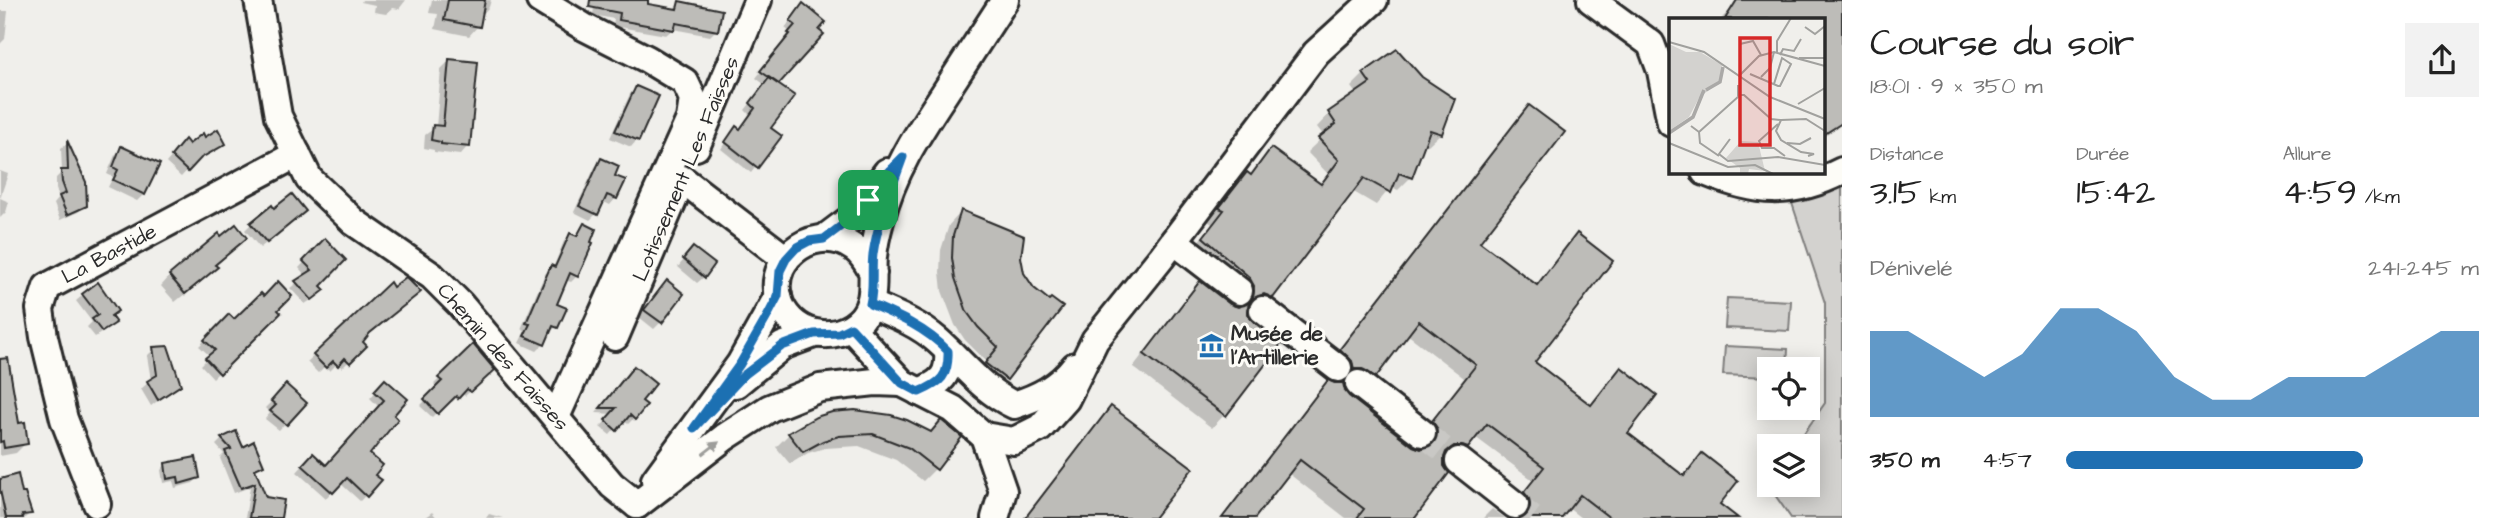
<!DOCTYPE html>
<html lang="fr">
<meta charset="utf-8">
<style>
:root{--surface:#fff;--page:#f2f2f2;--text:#222;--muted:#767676;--accent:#1f6fb2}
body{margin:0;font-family:"Architects Daughter",sans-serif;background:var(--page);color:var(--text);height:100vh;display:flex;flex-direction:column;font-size:26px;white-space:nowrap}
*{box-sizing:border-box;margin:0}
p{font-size:23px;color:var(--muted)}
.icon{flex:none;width:38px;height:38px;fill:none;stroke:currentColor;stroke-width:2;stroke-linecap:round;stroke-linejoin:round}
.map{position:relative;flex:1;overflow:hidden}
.side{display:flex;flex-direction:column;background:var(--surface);width:665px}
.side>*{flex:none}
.controls{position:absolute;left:1757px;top:357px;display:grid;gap:14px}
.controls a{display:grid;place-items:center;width:63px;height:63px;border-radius:0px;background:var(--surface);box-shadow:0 4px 18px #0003;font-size:35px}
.pin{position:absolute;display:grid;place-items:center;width:60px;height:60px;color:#fff;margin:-30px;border-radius:14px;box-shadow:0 4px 10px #0006}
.round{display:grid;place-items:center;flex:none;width:74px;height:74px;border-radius:0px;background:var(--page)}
.head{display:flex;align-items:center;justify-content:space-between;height:119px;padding:0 28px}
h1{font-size:38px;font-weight:600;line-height:52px}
.metrics{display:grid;grid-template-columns:repeat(3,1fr);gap:10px;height:119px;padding:7px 28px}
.metrics div{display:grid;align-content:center}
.metrics b{font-size:35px;font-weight:600}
.metrics small{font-size:19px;font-weight:400}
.metrics p{font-size:19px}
.chart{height:196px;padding:14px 28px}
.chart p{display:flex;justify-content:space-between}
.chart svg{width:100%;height:126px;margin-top:7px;fill:var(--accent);opacity:.7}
ul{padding:0 28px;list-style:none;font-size:23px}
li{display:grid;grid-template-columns:112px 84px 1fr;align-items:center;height:52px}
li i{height:18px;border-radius:9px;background:var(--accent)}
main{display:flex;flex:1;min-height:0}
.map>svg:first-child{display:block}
</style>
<main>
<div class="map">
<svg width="1842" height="518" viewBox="0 0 1842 518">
<rect width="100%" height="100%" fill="#f0efeb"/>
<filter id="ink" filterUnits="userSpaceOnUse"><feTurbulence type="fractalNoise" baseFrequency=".0143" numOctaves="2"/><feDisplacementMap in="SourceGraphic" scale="14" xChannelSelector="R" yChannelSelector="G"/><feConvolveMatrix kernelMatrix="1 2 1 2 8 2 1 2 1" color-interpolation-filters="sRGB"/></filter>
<g filter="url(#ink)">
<g fill="#d3d2cf" stroke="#7f7e7d" stroke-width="2">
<path d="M 1842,185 L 1842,518 L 1791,518 L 1768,485 L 1769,483 L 1808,485 L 1808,446 L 1795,446 L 1825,403 L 1825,303 L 1790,197 Z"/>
<path d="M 1727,298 L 1791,301 L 1789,331 L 1725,328 Z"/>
<path d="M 1725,346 L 1788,349 L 1787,369 L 1769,369 L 1769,377 L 1723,375 Z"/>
</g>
<g fill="#0003" fill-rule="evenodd">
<path d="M 362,0 L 406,0 L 399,9 L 393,8 L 386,14 L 374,12 L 375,5 L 361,2 Z"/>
<path d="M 432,0 L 491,0 L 489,7 L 480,17 L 478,26 L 469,36 L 435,29 L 438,14 L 429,13 Z"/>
<path d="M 595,0 L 647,0 L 646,5 L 673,10 L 679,3 L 716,30 L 710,36 L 673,29 L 666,35 L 613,26 L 614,19 L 593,15 Z"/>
<path d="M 1740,0 L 1842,0 L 1842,123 L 1823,138 L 1823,19 L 1721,19 Z"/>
<path d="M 0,11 L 8,11 L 5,39 L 0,44 Z"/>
<path d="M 797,12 L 821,35 L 776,85 L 769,128 L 779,136 L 751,173 L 721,149 L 730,135 L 739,131 L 750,115 L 745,110 L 765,85 L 756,78 L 785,41 L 783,40 L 790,32 L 785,28 Z"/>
<path d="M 450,60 L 468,146 L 460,155 L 434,152 L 434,150 L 424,148 L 425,135 L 436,127 L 441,69 Z"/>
<path d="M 1364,74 L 1441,133 L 1428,145 L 1423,144 L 1411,177 L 1398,190 L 1391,187 L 1376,205 L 1352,191 L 1271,296 L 1258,309 L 1251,306 L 1246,308 L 1247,318 L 1279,344 L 1224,415 L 1212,428 L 1133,367 L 1188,296 L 1201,284 L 1229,305 L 1241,307 L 1242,299 L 1191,251 L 1212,224 L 1208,221 L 1234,187 L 1247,174 L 1249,176 L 1271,151 L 1319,185 L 1328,174 L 1307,152 L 1324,136 L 1317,127 L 1329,114 L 1357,95 L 1351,87 Z"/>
<path d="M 636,88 L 657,97 L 637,140 L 631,147 L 610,138 L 630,94 Z"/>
<path d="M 1529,107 L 1478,242 L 1535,286 L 1577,236 L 1533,362 L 1590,406 L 1621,369 L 1625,433 L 1682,477 L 1702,455 L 1718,504 L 1735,518 L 1581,518 L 1568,508 L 1560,518 L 1518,518 L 1513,506 L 1533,480 L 1475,437 L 1454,460 L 1442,458 L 1413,518 L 1346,518 L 1288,473 L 1253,518 L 1221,518 L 1316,395 L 1329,382 L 1342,385 L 1340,374 L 1328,363 L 1516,120 ZM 1407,334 L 1464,378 L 1420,435 L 1425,441 L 1426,450 L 1412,447 L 1343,391 L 1341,381 L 1348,381 L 1362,389 Z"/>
<path d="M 204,140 L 224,144 L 218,150 L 194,163 L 181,177 L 166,163 L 179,148 Z"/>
<path d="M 67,143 L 85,182 L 85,205 L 78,212 L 60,220 L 54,204 L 59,198 L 56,189 L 56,178 L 62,172 L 61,148 Z"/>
<path d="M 122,148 L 144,194 L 137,201 L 108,187 L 113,177 L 107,174 L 115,155 Z"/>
<path d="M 601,160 L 612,177 L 616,198 L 610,205 L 602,201 L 596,214 L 590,220 L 574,212 L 595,167 Z"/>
<path d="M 0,171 L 8,174 L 0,198 L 9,202 L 6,212 L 0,218 Z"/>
<path d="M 961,212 L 1019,257 L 1022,274 L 1032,289 L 1049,302 L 1060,307 L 1005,379 L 993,392 L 973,377 L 986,361 L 965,340 L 955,325 L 942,291 L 940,272 L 941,250 L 949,225 Z"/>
<path d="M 297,218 L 260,248 L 245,230 L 251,224 Z"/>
<path d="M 584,225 L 577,276 L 571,282 L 565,280 L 554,305 L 556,327 L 549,333 L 544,344 L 537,351 L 519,343 L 525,331 L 521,329 L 545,274 L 553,268 L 564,241 L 571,235 L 575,237 Z"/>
<path d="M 325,240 L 317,296 L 305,304 L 290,288 L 306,276 L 299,268 Z"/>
<path d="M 687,256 L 704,277 L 697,283 L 678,267 Z"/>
<path d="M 214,265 L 206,277 L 175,302 L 161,286 L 170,276 Z"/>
<path d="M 389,285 L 392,289 L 412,298 L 361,342 L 365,346 L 342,368 L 338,363 L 330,371 L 325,366 L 318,373 L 307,362 Z"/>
<path d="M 661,289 L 661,322 L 654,329 L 639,317 Z"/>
<path d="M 83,295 L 109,317 L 107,329 L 95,337 L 87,327 L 92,322 L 76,301 Z"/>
<path d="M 276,310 L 279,313 L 213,378 L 201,365 L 210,356 L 199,346 L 229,316 L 234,321 Z"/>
<path d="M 473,347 L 493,370 L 465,396 L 461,393 L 452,402 L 449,400 L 432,417 L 420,406 L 438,388 L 434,384 Z"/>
<path d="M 154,349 L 179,384 L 151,406 L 141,389 L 151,380 L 147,356 ZM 152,352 L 156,352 L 160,383 L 157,384 Z"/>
<path d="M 628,374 L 639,401 L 634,418 L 628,424 L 623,420 L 610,435 L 600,427 L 613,414 L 596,413 Z"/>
<path d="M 385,382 L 392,415 L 367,454 L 372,475 L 379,481 L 360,501 L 340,483 L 326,498 L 297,472 L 307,461 L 326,467 L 379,407 L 370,398 Z"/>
<path d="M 0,387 L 26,443 L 16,453 L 0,456 Z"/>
<path d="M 286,387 L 304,403 L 279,430 L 265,419 L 270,413 L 265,408 Z"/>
<path d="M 1112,408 L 1152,518 L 1024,518 L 1099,421 Z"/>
<path d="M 874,413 L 936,468 L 923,481 L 896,460 L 859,446 L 825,448 L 808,453 L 790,464 L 776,447 L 789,434 Z"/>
<path d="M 235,433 L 242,450 L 262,464 L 254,471 L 265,499 L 280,518 L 245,518 L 250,487 L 234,493 L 220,458 L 224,454 L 216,445 L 222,439 Z"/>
<path d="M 166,464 L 198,478 L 193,483 L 175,488 L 173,481 L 163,483 L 161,470 Z"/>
<path d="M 0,480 L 21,496 L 30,513 L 25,518 L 0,518 Z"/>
<path d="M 1492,509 L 1505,518 L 1483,518 Z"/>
<path d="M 432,512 L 437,518 L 424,518 Z"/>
<path d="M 489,514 L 503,518 L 486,518 Z"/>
</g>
<g fill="#bdbcb8" stroke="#2b2b2b" stroke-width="2">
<path d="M 448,0 L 485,0 L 480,27 L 444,20 Z"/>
<path d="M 590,0 L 648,0 L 648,4 L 677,9 L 679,1 L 722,10 L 718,31 L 676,23 L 674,30 L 619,20 L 620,13 L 589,7 Z"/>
<path d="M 1737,0 L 1842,0 L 1842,123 L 1823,135 L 1823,19 L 1725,19 Z"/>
<path d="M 803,3 L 826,22 L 819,30 L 824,34 L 779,84 L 760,71 L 790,34 L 788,33 L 795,25 L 790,21 Z"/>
<path d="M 1397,49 L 1422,77 L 1455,99 L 1442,134 L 1430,130 L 1412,178 L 1399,173 L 1391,193 L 1364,178 L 1273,298 L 1264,294 L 1252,299 L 1254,286 L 1249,277 L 1203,237 L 1224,210 L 1219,208 L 1247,172 L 1251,175 L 1271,148 L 1321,184 L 1339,160 L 1318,138 L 1336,124 L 1328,112 L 1370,83 L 1363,73 Z"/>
<path d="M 449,59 L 478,62 L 470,147 L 441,144 L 441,142 L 431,140 L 433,125 L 443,126 Z"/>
<path d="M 769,78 L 795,96 L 771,128 L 782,136 L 758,168 L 725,142 L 736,126 L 740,129 L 755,108 L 750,103 Z"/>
<path d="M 636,86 L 659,96 L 639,141 L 615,131 Z"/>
<path d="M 1529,105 L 1565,132 L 1480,242 L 1537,285 L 1577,233 L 1613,261 L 1535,362 L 1591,405 L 1621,367 L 1657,395 L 1628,433 L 1684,476 L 1702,453 L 1738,481 L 1720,504 L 1738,518 L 1610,518 L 1580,495 L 1562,518 L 1523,518 L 1531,507 L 1529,499 L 1524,492 L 1544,467 L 1487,424 L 1468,448 L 1462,446 L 1454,446 L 1446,452 L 1444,458 L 1444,466 L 1449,473 L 1415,518 L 1357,518 L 1364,509 L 1300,460 L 1255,518 L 1222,518 L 1328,380 L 1335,383 L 1343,383 L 1345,391 L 1349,396 L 1413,446 L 1421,449 L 1427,448 L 1435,442 L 1438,434 L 1437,428 L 1432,421 L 1476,365 L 1419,321 L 1376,377 L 1362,369 L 1354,369 L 1352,361 L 1340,349 Z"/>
<path d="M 218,129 L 226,144 L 201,158 L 188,172 L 171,156 L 185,139 L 189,144 L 203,133 L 205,137 Z"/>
<path d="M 67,140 L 86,182 L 87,206 L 67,215 L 59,196 L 66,193 L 62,182 L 61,170 L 68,170 Z"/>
<path d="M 121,146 L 160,164 L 145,195 L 113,180 L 118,170 L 113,167 Z"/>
<path d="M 601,158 L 619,166 L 615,176 L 626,180 L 617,199 L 607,195 L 598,215 L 579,206 Z"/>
<path d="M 292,194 L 306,211 L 267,243 L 250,223 L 272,205 L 274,208 Z"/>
<path d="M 961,210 L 1024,236 L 1021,257 L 1024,273 L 1034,288 L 1049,300 L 1051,298 L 1063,307 L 1007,380 L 985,363 L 998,347 L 978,327 L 967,312 L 955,278 L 952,258 L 953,236 Z"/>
<path d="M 584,223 L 596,229 L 591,242 L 593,243 L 578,277 L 570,273 L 557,304 L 567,308 L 558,328 L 553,326 L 545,345 L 524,336 L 530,324 L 526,323 L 551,265 L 555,267 L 570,233 L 577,236 Z"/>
<path d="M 236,224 L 247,238 L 215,265 L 218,267 L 185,294 L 169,275 L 219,233 L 221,236 Z"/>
<path d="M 325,238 L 346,260 L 321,286 L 325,290 L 312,300 L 295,281 L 312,270 L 303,261 Z"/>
<path d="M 693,247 L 715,264 L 705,278 L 683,259 Z"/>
<path d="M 406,277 L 421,292 L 370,333 L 363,342 L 367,346 L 350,363 L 345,358 L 338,366 L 333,361 L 326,368 L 313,355 L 390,282 L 393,287 Z"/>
<path d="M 667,280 L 684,294 L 662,323 L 644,310 Z"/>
<path d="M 278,281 L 292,296 L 278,310 L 281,313 L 220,374 L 205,358 L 215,350 L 204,340 L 229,314 L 234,319 L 261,293 L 264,296 Z"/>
<path d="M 1200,281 L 1230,304 L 1238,307 L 1250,302 L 1247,309 L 1249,317 L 1281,344 L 1226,416 L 1144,354 Z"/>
<path d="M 98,282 L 118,311 L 111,316 L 116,323 L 102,332 L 92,319 L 98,315 L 82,294 Z"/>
<path d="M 473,344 L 495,370 L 471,392 L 467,389 L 458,399 L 456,396 L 438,414 L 424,399 L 442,381 L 438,378 Z"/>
<path d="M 168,346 L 181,385 L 158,400 L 147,381 L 157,375 L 153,347 Z"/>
<path d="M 8,358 L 19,423 L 25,422 L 28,444 L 4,448 L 3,441 L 0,442 L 0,359 Z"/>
<path d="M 634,366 L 656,384 L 642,401 L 647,405 L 635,420 L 630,415 L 617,431 L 605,420 L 616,408 L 600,408 Z"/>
<path d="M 385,379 L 408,399 L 394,415 L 398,419 L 370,454 L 383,465 L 375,475 L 382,480 L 367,497 L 347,478 L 333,493 L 302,465 L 313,453 L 326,465 L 384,400 L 374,391 Z"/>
<path d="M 286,384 L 307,403 L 287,425 L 270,411 L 276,405 L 271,401 Z"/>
<path d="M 1111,406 L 1193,468 L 1154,518 L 1025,518 Z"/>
<path d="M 855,410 L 891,415 L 907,420 L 931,432 L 941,420 L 962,437 L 937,470 L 909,448 L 873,434 L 839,436 L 823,441 L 803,452 L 788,433 L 816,417 L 832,412 Z"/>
<path d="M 236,431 L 243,447 L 254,441 L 264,465 L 255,469 L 266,497 L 284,500 L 281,518 L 249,518 L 255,483 L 241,488 L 225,451 L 231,449 L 221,438 Z"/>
<path d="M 196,457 L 200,478 L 179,484 L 178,477 L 167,479 L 165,463 Z"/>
<path d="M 18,474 L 22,493 L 25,493 L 32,514 L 22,515 L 23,518 L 6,518 L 0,490 L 0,479 Z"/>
</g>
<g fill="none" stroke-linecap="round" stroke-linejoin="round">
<g stroke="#c9c8c5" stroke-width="26" stroke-dasharray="26 13" stroke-linecap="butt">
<path d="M 1422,433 L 1459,461"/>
<path d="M 1515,505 L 1532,518"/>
</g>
<defs>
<g id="minor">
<path d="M 258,0 L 278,116 L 309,179 L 354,222 L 432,276 L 460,304 L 612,485 L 637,505"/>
<path d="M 540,0 L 584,27 L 647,59 L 685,82 L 693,99 L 690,119 L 556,417"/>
<path d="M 1591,0 L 1651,44 L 1661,71 L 1671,123"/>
<path d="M 696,147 L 758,0"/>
<path d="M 1705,172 C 1756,193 1791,197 1842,171"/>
<path d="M 682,179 L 786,259"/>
<path d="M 825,238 L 853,217 L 887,172"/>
<path d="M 1174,241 L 1239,291"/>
<path d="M 873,273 C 868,264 863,254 854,248 C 819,222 768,255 778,297 C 787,335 836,347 862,318 C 877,300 871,278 873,257 C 874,245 877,232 880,221 C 893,171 917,135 944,94 C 965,62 985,31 1005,0"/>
<path d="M 870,304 C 894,314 919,324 938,341 C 964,364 982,390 1014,405 C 1039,397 1059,387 1075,366"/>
<path d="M 1263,310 L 1338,368"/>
<path d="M 851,328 L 902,383 L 953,409 L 984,436 L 1003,491 L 995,518"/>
<path d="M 615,337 L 674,198"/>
<path d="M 736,384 L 782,346 L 814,334"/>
<path d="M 1359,384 L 1422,433"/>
<path d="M 919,392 C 941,383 950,376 948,351"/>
<path d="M 984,436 L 1014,441 L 1040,428 L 1066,399 L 1095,340 L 1161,258 L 1316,53 L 1374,0"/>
<path d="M 1459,461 L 1515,505"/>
<path d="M 655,480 L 740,364 L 778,296"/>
<path d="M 97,504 L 64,419 L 44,337 L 40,309 L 47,287 L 297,154"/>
<path d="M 637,505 L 725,437 L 770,408 L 820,388 L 875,382 L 902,383"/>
</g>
</defs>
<use href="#minor" stroke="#2b2b2b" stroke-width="32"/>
<use href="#minor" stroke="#fdfcf7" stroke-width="26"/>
</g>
<defs><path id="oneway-solid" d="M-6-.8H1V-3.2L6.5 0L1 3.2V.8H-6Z" transform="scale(1.75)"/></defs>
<use fill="#9e9e9b" href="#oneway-solid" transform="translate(711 448) rotate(-37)"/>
</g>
<g fill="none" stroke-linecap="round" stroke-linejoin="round" filter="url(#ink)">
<defs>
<path id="route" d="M 903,157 C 892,188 878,220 873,254 C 871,271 874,287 870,304 C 898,316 926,328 948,351 C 949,376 941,383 919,392 L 902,383 L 851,327 L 839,333 L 814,334 L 782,346 L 744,375 L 694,428 L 740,364 L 767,317 L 778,296 L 780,271 L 786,259 L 796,248 L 809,241 L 824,239 L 853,217 L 884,176 Z"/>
</defs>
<use href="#route" stroke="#fff" stroke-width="14"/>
<use href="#route" stroke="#1f6fb2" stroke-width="9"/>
</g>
<defs>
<symbol id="museum-bare" viewBox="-9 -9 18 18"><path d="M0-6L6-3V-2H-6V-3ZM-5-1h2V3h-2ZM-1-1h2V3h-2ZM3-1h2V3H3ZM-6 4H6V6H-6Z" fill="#1f6fb2" stroke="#fdfcf7" stroke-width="2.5" paint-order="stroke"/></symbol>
</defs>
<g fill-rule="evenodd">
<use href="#museum-bare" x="1194" y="328" width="35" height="35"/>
</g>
<g text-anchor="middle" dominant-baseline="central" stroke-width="6" stroke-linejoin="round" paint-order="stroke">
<g font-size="21" fill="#2b2b2b" stroke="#fdfcf7">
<text transform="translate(686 169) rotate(-67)">Lotissement Les Faïsses</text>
<text transform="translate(109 254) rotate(-28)">La Bastide</text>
<text transform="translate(503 357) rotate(49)">Chemin des Faisses</text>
</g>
<g font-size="21" font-weight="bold" fill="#2b2b2b" stroke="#fdfcf7" text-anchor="start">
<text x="1231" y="333">Musée de<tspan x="1231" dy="24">l'Artillerie</tspan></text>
</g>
</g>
<g transform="translate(1669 18)">
<rect width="156" height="156" fill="#f0efeb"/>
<path d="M 0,26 L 17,34 L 31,34 L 53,47 L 51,63 L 30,80 L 20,99 L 0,113 ZM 72,123 L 89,124 L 96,153 L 80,151 L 79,156 L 71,156 L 71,150 L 57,140 Z" fill="#d3d2cf"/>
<path fill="none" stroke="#aaa9a7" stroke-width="3.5" d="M 37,72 L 51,64 L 54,49M 0,115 L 24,99 L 35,72"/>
<path fill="none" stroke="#a1a19e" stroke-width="2" d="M 136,9 L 146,16 L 156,8M 0,24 L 35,34 L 101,79 L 156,101M 71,26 L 84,23 L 92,37M 108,35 L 108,23 L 122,0M 111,37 L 114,31 L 125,33 L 132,21M 130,40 L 156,40M 81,56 L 109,68 L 111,68 L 122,46 L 113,40 L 105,66M 71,57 L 90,38 L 105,34 L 156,48M 92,59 L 101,50 L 105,34M 69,67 L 69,77 L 75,77 L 102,101 L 112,102 L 107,113 L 112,122 L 132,134 L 145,136 L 139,138M 129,86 L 156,70M 112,102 L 137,101 L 156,113M 109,106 L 90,123 L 93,130 L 105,130 L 116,138M 22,108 L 30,114 L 31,125 L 50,138M 30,114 L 70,78M 61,121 L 50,136 L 59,143 L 109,139 L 156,147M 0,125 L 59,149 L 86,147 L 104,156M 118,125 L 131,126 L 142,120"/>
<path fill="#d62828" fill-opacity="0.15" stroke="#d62828" stroke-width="3.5" d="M 71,20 L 101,20 L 101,127 L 71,127 Z"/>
<rect width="156" height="156" fill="none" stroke="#2b2b2b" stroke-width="3.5"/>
</g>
</svg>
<div class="controls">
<a><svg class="icon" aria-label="locate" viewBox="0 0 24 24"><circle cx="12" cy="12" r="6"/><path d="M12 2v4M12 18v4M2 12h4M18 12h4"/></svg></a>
<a><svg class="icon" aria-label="layers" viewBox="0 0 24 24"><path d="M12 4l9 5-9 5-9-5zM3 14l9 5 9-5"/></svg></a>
</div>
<div class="pin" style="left:868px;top:200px;background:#1e9e55"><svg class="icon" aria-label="arrive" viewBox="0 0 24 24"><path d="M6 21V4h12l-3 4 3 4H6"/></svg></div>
</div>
<section class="side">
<div class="head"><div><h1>Course du soir</h1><p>18:01 · 9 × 350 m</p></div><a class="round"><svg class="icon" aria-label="share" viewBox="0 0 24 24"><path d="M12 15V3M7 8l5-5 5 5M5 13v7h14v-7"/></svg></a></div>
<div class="metrics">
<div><p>Distance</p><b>3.15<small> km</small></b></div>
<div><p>Durée</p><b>15:42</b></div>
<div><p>Allure</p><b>4:59<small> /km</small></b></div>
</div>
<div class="chart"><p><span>Dénivelé</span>241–245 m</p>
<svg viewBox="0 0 160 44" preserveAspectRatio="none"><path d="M0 44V14L10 14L20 22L30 30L40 22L50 6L60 6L70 14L80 30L90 38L100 38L110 30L120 30L130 30L140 22L150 14L160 14V44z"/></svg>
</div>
<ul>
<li><b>350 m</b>4:57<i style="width:72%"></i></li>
</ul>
</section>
</main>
